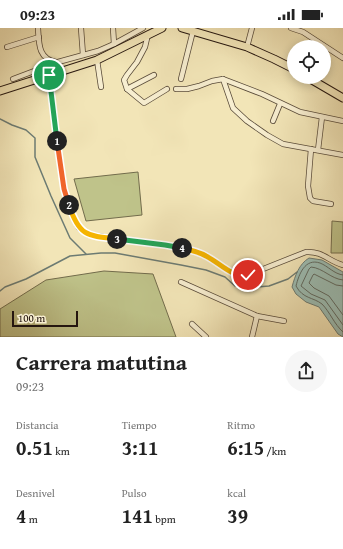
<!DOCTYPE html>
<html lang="es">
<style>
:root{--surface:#fff;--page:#f6f6f6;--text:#222;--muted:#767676}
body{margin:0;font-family:"Gentium Book Plus",serif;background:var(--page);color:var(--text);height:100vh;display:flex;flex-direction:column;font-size:15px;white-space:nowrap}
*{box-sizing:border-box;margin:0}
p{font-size:13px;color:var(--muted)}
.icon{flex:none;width:22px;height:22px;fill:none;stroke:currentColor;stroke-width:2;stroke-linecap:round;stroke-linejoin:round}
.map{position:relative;height:309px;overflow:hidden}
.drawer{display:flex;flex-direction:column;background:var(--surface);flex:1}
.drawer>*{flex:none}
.controls{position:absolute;left:287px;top:12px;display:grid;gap:8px}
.controls a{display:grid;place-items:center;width:44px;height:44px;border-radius:50%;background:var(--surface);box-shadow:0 2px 10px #0003;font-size:20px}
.scale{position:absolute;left:12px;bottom:10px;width:66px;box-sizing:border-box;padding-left:4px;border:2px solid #25160f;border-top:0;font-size:11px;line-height:14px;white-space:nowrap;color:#25160f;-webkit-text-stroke:3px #f7eed0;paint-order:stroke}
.pin{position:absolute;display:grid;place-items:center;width:34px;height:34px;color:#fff;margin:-17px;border:2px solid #fff;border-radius:50%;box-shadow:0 1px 4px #0007}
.km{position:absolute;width:20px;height:20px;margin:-10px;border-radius:50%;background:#222;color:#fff;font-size:11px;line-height:20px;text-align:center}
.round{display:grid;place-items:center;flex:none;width:42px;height:42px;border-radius:21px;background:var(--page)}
.summary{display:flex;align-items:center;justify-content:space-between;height:68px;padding:0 16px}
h1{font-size:22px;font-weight:800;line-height:30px}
.metrics{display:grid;grid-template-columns:repeat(3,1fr);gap:6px;height:68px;padding:4px 16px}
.metrics div{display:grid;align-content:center}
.metrics b{font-size:20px;font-weight:800}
.metrics small{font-size:11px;font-weight:400}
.metrics p{font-size:11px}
.status{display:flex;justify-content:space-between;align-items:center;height:28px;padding:0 20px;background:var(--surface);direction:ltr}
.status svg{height:11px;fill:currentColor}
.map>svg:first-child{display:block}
</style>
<div class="status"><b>09:23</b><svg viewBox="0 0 49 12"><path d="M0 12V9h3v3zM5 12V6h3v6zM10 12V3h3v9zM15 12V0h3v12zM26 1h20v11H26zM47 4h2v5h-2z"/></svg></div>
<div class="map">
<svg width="343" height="309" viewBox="0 0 343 309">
<rect width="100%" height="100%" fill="#f2e5b7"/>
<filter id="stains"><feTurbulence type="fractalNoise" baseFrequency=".005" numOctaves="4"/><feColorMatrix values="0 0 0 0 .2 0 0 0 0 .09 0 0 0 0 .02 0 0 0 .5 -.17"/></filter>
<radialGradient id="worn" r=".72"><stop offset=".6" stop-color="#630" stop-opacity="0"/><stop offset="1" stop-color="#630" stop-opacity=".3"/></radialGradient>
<g fill="#bfc38a" stroke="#726c4c">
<path d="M 138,144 L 142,187 L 86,193 L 74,151 Z"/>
<path d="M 332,193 L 343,194 L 343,225 L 331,225 Z"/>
<path d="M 104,243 L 153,246 L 176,309 L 0,309 L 0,281 L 46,252 Z"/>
</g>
<path fill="#9cbeb5" stroke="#6c7b73" d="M 309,230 L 322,232 L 343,244 L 343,309 L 338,306 L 319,279 L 306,274 L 296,266 L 292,259 C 295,248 299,236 309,230 Z"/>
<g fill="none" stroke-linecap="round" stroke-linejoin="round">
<g stroke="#606a62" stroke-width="1">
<path d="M 343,247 C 334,246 328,238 320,235 C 305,230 299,246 296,258 C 303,271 313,269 322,276 C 330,284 334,296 343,304"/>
<path d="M 343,252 C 331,251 323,240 311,239 L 309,241 L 301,258 L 311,266 L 325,272 L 343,297"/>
<path d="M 343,258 L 336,257 L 314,246 L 313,247 L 309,255 L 314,260 L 329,268 L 343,287"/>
</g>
<g stroke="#6c7b73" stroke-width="1.5">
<path d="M 0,91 L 12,97 L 26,102 L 35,110 L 35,129 L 51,168 L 70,210 L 86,226"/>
<path d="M 0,263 L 5,259 L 26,251 L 70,228 L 101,225 L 115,225 L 181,237 L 206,242 L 225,249 L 235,258 L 247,260 L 269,258 L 288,251 L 297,244"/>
</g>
<defs>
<g id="street">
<path d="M 38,0 C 39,15 38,31 56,34"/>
<path d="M 81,0 L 83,27"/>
<path d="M 113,0 L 114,16"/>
<path d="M 291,0 L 303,4 L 343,30"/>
<path d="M 148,6 L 145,19 L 137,34 L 127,47 L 124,52 L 127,61 L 144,75 L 167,61"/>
<path d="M 7,19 L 39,9"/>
<path d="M 247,19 L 252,0"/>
<path d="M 97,32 L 101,59"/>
<path d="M 49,47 L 57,112 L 64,161 L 73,189 L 79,200 L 89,207 L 165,217 L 191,222 L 206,228 L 235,247 L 241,248 L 248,247 L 306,224 C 323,223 328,233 343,237"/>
<path d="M 13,51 L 58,34 L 98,23 L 114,16 L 143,0"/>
<path d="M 181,51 L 193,3"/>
<path d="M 223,51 L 233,80 L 247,93 L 267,107 L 283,116 L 343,127"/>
<path d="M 127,61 L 154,47"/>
<path d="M 176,61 L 187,61 L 199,58 L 212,53 L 223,51 L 262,66 L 300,84 L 343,93"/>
<path d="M 273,93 L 280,76"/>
<path d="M 311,121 L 308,158 L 310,170 L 313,173 L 331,176"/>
<path d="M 318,122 L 322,89"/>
<path d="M 181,254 L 257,288 L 284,293"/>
<path d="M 192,296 L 206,309"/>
<path d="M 252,309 L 257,288"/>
</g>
<g id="primary">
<path d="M 182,0 L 247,19 L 274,31 L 294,41"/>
<path d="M 307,49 L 343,70"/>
<path d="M 0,63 L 97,32 L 162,0"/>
</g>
</defs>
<use href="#street" stroke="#584a39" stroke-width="6"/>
<use href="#primary" stroke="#25160f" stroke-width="9"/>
<use href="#street" stroke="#f7eed0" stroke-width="4.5"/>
<use href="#primary" stroke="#f2e5b7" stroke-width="7"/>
</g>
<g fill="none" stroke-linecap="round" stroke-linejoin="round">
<defs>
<path id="split-1" d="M 49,47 L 57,113"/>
<path id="split-2" d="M 57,113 L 64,161 L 69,177"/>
<path id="split-3" d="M 69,177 C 79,208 87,208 117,211"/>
<path id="split-4" d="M 117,211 L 165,217 L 182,220"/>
<path id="split-5" d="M 182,220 C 191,222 199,224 206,228 C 220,235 232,250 248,247"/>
</defs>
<use href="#split-1" stroke="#fff" stroke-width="8"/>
<use href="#split-2" stroke="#fff" stroke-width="8"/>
<use href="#split-3" stroke="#fff" stroke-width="8"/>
<use href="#split-4" stroke="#fff" stroke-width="8"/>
<use href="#split-5" stroke="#fff" stroke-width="8"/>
<use href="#split-1" stroke="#22a559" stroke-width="5"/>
<use href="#split-2" stroke="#f0652b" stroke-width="5"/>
<use href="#split-3" stroke="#f5b400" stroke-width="5"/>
<use href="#split-4" stroke="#22a559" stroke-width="5"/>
<use href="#split-5" stroke="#f5b400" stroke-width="5"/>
</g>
<rect width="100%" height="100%" filter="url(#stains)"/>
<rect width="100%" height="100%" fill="url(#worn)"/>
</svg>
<div class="controls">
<a><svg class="icon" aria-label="locate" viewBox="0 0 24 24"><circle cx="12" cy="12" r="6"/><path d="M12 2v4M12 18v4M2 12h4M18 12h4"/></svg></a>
</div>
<div class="scale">100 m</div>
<div class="pin" style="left:49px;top:47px;background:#1e9e55"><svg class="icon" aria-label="arrive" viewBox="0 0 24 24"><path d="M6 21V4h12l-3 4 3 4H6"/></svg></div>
<div class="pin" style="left:248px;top:247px;background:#d93025"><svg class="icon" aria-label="check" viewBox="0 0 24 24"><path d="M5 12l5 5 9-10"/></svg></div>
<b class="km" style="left:57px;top:113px">1</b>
<b class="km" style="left:69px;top:177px">2</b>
<b class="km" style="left:117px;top:211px">3</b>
<b class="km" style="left:182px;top:220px">4</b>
</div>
<section class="drawer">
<div class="summary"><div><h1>Carrera matutina</h1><p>09:23</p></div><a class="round"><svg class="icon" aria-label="share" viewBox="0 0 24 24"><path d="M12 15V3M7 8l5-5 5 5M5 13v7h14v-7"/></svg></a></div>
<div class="metrics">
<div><p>Distancia</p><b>0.51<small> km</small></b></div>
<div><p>Tiempo</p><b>3:11</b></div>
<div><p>Ritmo</p><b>6:15<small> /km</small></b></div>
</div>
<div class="metrics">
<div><p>Desnivel</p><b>4<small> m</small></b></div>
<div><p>Pulso</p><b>141<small> bpm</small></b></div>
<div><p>kcal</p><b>39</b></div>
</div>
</section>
